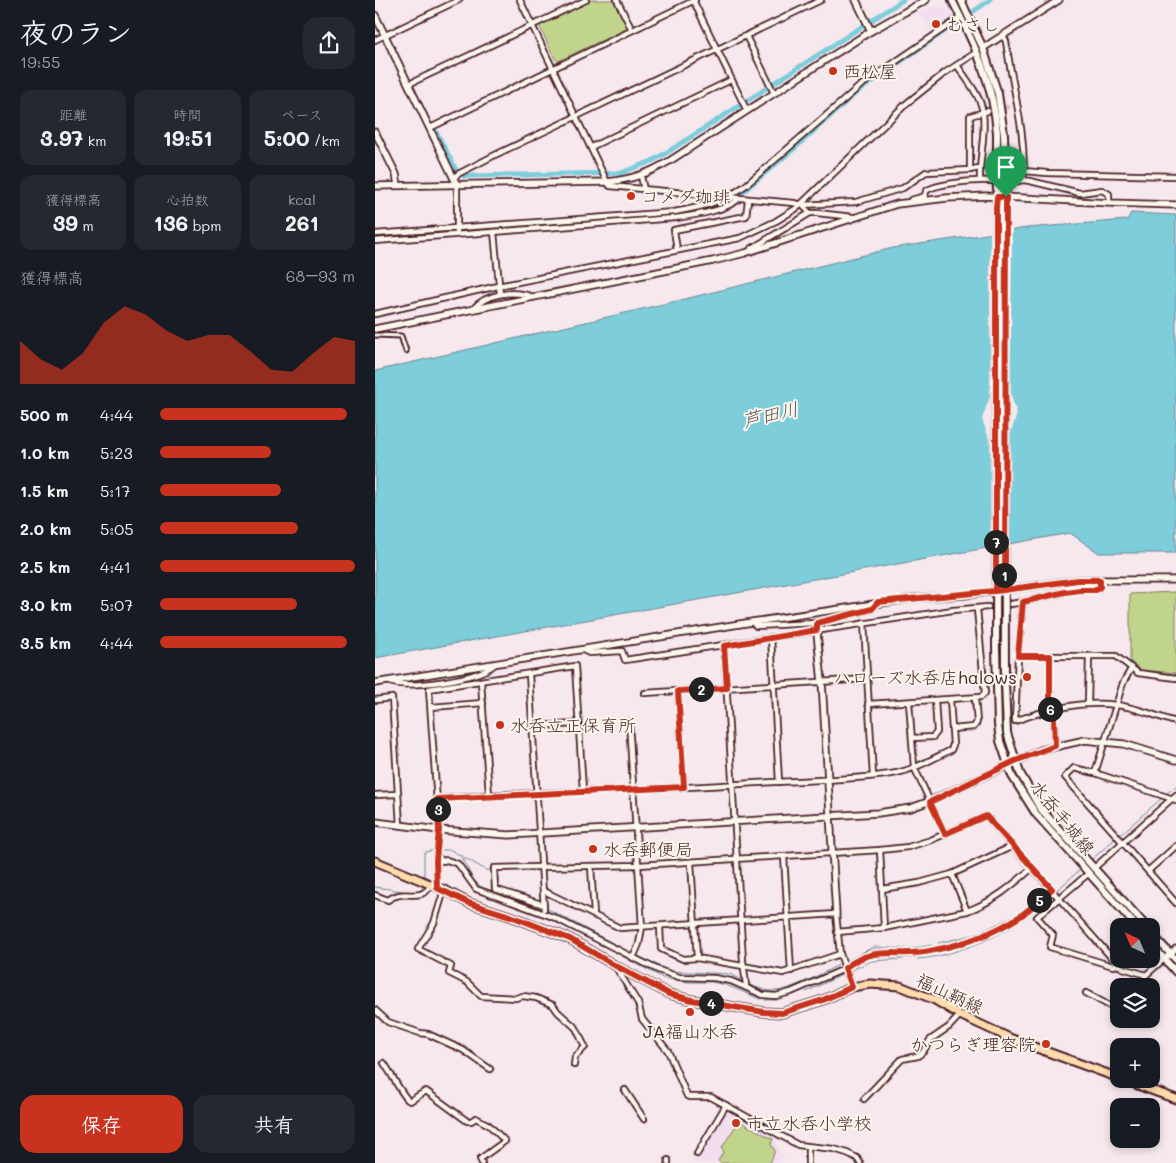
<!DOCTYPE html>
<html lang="ja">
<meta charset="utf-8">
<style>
:root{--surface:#171b24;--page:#242831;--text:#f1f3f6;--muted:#9ea1a6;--accent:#c8321e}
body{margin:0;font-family:Mali,"Klee One",sans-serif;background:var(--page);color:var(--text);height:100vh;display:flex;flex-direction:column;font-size:19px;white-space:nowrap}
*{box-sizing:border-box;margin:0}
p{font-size:16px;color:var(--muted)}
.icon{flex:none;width:28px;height:28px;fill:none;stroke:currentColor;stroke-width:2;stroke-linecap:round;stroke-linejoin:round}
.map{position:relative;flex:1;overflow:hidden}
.sheet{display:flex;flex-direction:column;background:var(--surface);width:375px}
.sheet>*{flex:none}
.needle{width:32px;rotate:316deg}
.tools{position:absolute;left:735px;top:918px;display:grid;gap:10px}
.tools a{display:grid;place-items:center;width:50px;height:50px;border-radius:10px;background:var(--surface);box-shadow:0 2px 8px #0003;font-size:25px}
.pin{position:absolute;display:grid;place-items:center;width:42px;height:42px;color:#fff;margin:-51px -21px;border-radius:50% 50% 50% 0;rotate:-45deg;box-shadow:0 0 5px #0007}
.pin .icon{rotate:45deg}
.km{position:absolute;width:25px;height:25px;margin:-12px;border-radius:50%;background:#222;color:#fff;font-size:14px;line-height:25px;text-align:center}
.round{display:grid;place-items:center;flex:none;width:52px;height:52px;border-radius:15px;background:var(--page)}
.summary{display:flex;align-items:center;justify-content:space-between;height:85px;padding:0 20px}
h1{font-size:28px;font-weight:700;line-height:38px}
.stats{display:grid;grid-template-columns:repeat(3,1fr);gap:8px;height:85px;padding:5px 20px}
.stats div{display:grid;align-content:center;border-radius:12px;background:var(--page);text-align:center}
.stats b{font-size:21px;font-weight:700}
.stats small{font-size:14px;font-weight:400}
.stats p{font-size:14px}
.chart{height:140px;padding:10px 20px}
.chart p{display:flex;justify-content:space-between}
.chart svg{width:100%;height:90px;margin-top:5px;fill:var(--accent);opacity:.7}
.button{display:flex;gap:10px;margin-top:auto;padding:10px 20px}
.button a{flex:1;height:58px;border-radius:15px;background:var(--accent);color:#fff;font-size:20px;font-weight:700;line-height:58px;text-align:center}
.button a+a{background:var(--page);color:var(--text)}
ul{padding:0 20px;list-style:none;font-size:16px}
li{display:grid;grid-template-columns:80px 60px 1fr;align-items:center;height:38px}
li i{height:12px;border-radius:6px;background:var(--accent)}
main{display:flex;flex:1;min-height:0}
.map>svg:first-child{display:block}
</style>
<main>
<section class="sheet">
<div class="summary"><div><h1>夜のラン</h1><p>19:55</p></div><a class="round"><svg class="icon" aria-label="share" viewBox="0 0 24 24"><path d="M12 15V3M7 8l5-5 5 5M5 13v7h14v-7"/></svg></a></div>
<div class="stats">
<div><p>距離</p><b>3.97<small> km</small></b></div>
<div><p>時間</p><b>19:51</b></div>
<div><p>ペース</p><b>5:00<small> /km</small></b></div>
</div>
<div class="stats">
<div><p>獲得標高</p><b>39<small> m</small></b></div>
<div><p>心拍数</p><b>136<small> bpm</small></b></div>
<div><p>kcal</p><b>261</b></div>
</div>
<div class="chart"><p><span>獲得標高</span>68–93 m</p>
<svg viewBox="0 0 160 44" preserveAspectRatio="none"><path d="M0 44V23L10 32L20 37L30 29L40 14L50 6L60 10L70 18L80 23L90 20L100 20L110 28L120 37L130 38L140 29L150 21L160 23V44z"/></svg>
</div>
<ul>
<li><b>500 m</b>4:44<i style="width:96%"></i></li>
<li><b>1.0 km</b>5:23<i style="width:57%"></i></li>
<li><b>1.5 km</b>5:17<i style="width:62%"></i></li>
<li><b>2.0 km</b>5:05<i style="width:71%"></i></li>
<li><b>2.5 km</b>4:41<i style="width:100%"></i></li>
<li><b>3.0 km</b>5:07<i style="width:70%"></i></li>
<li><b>3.5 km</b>4:44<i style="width:96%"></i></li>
</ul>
<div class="button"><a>保存</a><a>共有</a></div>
</section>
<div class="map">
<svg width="801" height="1163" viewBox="0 0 801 1163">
<rect width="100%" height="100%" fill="#f6e8ed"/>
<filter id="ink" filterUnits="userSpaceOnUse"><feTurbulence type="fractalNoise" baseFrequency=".02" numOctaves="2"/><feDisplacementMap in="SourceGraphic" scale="10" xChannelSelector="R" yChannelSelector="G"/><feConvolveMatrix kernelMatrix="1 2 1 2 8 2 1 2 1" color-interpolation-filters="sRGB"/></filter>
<g filter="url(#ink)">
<g fill="#f2deee">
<path d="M 561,5 L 576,11 L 579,19 L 557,33 L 543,13 Z"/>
<path d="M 351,1109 L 404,1137 L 401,1145 L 408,1156 L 403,1163 L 318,1163 Z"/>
</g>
<g fill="#c0d58b" stroke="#857a5b">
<path d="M 209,0 L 241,0 L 254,26 L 253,28 L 183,61 L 180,59 L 163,23 Z"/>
<path d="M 801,592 L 801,673 L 766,670 L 755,661 L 755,594 Z"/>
<path d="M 364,1121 L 398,1139 L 396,1144 L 400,1151 L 395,1163 L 346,1163 L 343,1161 L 349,1151 L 346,1149 Z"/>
</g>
<path fill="#7ecdda" stroke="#698794" d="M 756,213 L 801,215 L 801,553 L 724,553 L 695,533 L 0,658 L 0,371 L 310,299 L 518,248 L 652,228 L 752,220 Z"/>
<path fill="#f6e8ed" d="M 637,228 L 635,392 L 642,414 L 635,435 L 635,546 L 615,550 L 615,442 L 607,419 L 615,396 L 615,231 Z"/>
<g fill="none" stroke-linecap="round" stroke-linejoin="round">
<g stroke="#698794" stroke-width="1">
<path d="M 791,794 L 801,786"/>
<path d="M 744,836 L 788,797"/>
<path d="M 63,850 L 76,850 L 111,870 L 116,870"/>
<path d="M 86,857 L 98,879 L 106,887 L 165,906"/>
<path d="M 716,860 L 741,838"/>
<path d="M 124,870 L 136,870"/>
<path d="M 49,878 L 49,854 L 50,852 L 59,850"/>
<path d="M 0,887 L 41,893"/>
<path d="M 45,892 L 49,885"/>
<path d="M 680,892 L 707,868"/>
<path d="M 173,909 L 256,953"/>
<path d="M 563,943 L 598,935 L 625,925"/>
<path d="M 247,956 L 288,978 L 312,982 L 337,982 L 351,985 L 385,999"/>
<path d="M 263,956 L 295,971 L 355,974 L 369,982"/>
<path d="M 543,959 C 557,958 568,955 581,951 C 623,938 645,924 677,895"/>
<path d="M 473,960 L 499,947 L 534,949 L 557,945"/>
<path d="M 375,985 C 383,988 391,991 399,991 C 413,992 452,971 465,964"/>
<path d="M 431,992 L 496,961 L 528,959"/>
<path d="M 390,1000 L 402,1000"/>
</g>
<g stroke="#7ecdda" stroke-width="5">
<path d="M 599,11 L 615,0"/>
<path d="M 59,128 L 81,170 L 89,176 L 246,173 L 277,161 L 291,153 L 528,0"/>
<path d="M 0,238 L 276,218 L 323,212 L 346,205 L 359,199 L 371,189 L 421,147 L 482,92 L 581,23"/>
</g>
<g stroke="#d4c0c6" stroke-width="4.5" stroke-dasharray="4.5 2" stroke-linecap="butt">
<path d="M 623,109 L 634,107"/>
<path d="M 613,607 L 636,604"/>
</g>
<defs>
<path id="pedestrian" d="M 0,335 L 26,336 L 31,351"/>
<g id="minor">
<path d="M 145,0 L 232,182 L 235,186 L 419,203 L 427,205 L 435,213 L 442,213 L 478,217"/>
<path d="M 242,0 L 257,30"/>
<path d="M 318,0 L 372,111"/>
<path d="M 371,36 L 399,93"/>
<path d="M 628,36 L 631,41 C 637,88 652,133 648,180"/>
<path d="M 0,40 L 84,0"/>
<path d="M 582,65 C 591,79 606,96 608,113 C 611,136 604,158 605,180"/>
<path d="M 34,84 L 211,0"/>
<path d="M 55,128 L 320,0"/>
<path d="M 216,147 L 356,80"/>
<path d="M 595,170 L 595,116 L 613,111"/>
<path d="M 649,171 L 672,173 L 801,176"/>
<path d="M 266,176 L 269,190"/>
<path d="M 79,178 L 83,174 L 120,155 L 446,0"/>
<path d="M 638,182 L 648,180 L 655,181 L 705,193 L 727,190 L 734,194 L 734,203"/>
<path d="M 536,200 L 550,196 L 551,191 C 562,183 602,180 616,181"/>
<path d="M 427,205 L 481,202 L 528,188 L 551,172 L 595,170 L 604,168"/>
<path d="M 82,231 L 82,185"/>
<path d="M 119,232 L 125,294"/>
<path d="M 0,234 L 299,212 C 327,207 347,203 371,185 L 485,86 L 586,17"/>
<path d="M 0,241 L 300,218 C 321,215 347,212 364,199"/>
<path d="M 376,249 L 435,213"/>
<path d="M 302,250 L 299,230 L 371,216 L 373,200"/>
<path d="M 98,309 C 111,293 139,290 158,297"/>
<path d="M 0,314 L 123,286 L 365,238 L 401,221 L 422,208 L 532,103 L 571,72 L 602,52"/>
<path d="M 725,580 L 725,587 L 721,590 L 705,589 L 690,592 L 648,602 L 643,656 L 640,721 C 672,709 707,700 742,705 C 760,707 783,717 801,722"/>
<path d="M 636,604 L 648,602"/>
<path d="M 377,622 L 381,626 L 441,623 L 497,609 L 502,604"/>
<path d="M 489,623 L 498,776"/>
<path d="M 396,637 L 404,782"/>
<path d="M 349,646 L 368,961 L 371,985"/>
<path d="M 208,650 L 214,653 L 247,651 L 250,660 L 578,610 L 613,607"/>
<path d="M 643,656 L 741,656 L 763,673 L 801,678"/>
<path d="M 675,656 L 675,709"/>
<path d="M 756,669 L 748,683 L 720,773 L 801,800"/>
<path d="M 154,674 L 169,909"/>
<path d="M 15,682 C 36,689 102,679 119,665"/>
<path d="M 106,682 L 114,795 C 203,792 291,789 380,783 C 425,780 471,781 516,774 C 537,771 557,759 576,750 L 578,745 L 575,699"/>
<path d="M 303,691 L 309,787"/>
<path d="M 270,693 L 491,679"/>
<path d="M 0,700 L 17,698 L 25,825"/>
<path d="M 534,702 L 539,767 L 570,834"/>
<path d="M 493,704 L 606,697 L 610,693 L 602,609"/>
<path d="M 713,704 L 714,656"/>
<path d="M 56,707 L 108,703"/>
<path d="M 254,722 L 267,927 L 264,944 L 258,958"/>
<path d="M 158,726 L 204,724"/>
<path d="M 577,729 L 599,727 L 602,722 L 600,698"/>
<path d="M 537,738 L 558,737 L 562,732 L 560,700"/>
<path d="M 680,746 L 679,718 L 680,708"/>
<path d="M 720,773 L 699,768 L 690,777 L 801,903"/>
<path d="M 0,795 L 23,794"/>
<path d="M 62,799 L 114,795"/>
<path d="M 505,850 L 509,928"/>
<path d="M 409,856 L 416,971"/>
<path d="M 63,857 L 67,861 L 72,860 L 83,864 L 101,889 L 178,917 L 283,970 L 304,977 L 339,978 L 356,981 L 388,995 L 401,996 L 416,992 L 467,970 L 491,955 L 502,953 L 536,954 L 556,951 L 605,937 L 646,916 L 677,889"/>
<path d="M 316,862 L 322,958"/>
<path d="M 216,866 L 219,915"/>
<path d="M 719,868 L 801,795"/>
<path d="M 773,871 L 801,846"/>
<path d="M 714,873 L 662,917 L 678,935 L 675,947 L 738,966 L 743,965"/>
<path d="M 577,874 L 638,846"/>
<path d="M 62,888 L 61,860 L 64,830 L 54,689 L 200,666 L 208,791"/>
<path d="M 69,890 L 59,923 L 43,949 L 76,966 L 74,973 L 92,982 L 106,996 L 141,998 L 148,996 L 161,998 L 178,1005 L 183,1012 L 201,1028 L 210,1047 L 200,1057 L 199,1065"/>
<path d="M 169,891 L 245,928 L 461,914 L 465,954 L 477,987"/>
<path d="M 0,895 L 13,900 C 30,887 45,904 56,885"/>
<path d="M 169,905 L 120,889 L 119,868 L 264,865 L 505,850 L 533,847 L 556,840 L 611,816 L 743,965 L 748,968 L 771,975 L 789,959"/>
<path d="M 592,911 C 618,902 637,886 657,868"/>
<path d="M 285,926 L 286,949 L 308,959 L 322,958 L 408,973 L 465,954"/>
<path d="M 462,932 L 509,928 L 592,911 L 577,874 L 544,883 L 507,889"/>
<path d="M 240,966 L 263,1003 L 267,1019 L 293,1051 L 312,1096 L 315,1097 L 336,1097 L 423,1145 L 459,1149 L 472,1153 L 482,1158 L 485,1163"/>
<path d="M 766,986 L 771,975"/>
<path d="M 711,993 L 744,1011"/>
<path d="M 0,1010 L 13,1022 L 45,1033 L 53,1034 L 88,1050 L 115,1069"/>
<path d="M 9,1063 C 18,1076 23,1089 33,1100 L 35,1101 L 51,1091 L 92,1121 L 96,1121 L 101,1118 L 114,1125 L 130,1141 L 105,1159 L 107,1163"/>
<path d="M 250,1090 L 269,1119"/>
<path d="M 489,1099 L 527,1059 L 543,1056 L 548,1052 L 555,1040 L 574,1027 L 585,1015"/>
<path d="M 322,1154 L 351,1105"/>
<path d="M 293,1163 L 293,1160"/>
<path d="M 433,1163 L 433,1147"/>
</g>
<g id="tertiary">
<path d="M 481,0 L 496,31"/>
<path d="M 0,15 L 82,185"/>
<path d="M 608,48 L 684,0"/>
<path d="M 0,132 L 21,174 L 23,185"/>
<path d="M 0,186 L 232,182 C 258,179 273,174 296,160 L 449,61 L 496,31 L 551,0"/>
<path d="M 0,329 L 338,261 L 370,253 L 522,204 L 572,198 L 611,196 L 734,203 L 801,205"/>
<path d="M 441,623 L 447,682 L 461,914"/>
<path d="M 0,683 L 377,622 L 540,598 L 590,595 L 703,580 L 801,580"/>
<path d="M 0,822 L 64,830 L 134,835 L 503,813 L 536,808 L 555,801 L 666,750 L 710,740 L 749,744 L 801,760"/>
<path d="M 793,956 L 801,949"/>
</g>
<g id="secondary">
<path d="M 577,0 C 599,43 619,85 622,133 L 621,648 L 623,725 L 625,741 L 637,776 L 661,814 L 761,926"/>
<path d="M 586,0 L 608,48 L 623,94 L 629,134 L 631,197 L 629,208 L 630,682 L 632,733 L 645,773 L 665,808 L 771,926"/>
<path d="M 776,933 L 801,960"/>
<path d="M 776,944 L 801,972"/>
</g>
<g id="primary">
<path d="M 0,861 L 69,890 L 94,903 L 141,918 L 195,939 L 239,965 L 294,994 L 317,1000 L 389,1012 L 407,1013 L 448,1000 L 477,987 L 495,984 L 525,986 L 560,1000 L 585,1015 L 637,1039 L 744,1078"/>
<path d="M 746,1079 L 801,1099"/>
</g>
</defs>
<use href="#pedestrian" stroke="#4a1f2b" stroke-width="7"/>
<use href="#minor" stroke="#4a1f2b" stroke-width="8"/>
<use href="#tertiary" stroke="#4a1f2b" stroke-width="9"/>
<use href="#secondary" stroke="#4a1f2b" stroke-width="10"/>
<use href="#primary" stroke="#4a1f2b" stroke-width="11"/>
<use href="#pedestrian" stroke="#fbf7ec" stroke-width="3"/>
<use href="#minor" stroke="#fbf7ec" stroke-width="4.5"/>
<use href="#tertiary" stroke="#fbf7ec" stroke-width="5.5"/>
<use href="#secondary" stroke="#fbf7ec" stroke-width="6"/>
<use href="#primary" stroke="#fedbac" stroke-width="7"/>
</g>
</g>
<g fill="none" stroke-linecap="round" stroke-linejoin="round" filter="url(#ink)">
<defs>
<path id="route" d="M 631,197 L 630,590 L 503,602 L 497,609 L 442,623 L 442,630 L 349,646 L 352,688 L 303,691 L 309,787 L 62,799 L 64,830 L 61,860 L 62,888 L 94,903 L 141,918 L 195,939 L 239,965 L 294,994 L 317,1000 L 389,1012 L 407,1013 L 448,1000 L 477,987 L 470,968 C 501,944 521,958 555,951 C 586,945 618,934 644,917 C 656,909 666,898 677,889 L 611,816 L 570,834 L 555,802 L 640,761 L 680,746 L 679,718 L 680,708 L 675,709 L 675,656 L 643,656 L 648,602 L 690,592 L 705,590 L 721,590 L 725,587 L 725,580 L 703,580 L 621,591 L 621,207 L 622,197 L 631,197"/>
</defs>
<use href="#route" stroke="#fff" stroke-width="10"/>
<use href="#route" stroke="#c8321e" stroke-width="6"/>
</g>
<g fill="#c8321e" stroke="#fbf7ec" stroke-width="2">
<circle cx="561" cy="24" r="5"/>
<circle cx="458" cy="71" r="5"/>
<circle cx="256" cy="196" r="5"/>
<circle cx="652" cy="677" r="5"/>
<circle cx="125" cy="725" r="5"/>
<circle cx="218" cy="849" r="5"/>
<circle cx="315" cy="1012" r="5"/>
<circle cx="671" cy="1044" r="5"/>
<circle cx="361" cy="1123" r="5"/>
</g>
<g text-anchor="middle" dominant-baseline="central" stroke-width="4" stroke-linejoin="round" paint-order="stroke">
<g font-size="18" fill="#4a1f2b" stroke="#fbf7ec" text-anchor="start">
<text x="571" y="24">むさし</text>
<text x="468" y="71">西松屋</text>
<text x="266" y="196">コメダ珈琲</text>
<text x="642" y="677" text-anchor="end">ハローズ水呑店halows</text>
<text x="135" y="725">水呑立正保育所</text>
<text x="228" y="849">水呑郵便局</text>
<text x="315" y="1031" text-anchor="middle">JA福山水呑</text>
<text x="661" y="1044" text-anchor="end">かつらぎ理容院</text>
<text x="371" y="1123">市立水呑小学校</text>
</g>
<g font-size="18" fill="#4a1f2b" stroke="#fbf7ec">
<text transform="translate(688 817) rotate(51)">水呑手城線</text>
<text transform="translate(575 993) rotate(25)">福山鞆線</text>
</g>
<g font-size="19" font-style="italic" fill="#5a5360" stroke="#fbf7ec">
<text transform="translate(395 414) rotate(-13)">芦田川</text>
</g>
</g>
</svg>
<div class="tools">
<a><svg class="needle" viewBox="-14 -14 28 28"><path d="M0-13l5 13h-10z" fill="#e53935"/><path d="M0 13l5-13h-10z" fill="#9ea1a6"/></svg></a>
<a><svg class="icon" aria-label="layers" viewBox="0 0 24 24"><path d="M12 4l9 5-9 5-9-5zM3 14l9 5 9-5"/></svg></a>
<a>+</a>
<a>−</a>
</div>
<div class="pin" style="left:631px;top:197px;background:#1e9e55"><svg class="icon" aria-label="arrive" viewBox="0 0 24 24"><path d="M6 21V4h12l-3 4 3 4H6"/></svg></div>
<b class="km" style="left:629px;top:575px">1</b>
<b class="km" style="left:326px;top:689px">2</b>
<b class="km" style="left:63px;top:809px">3</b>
<b class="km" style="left:336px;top:1003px">4</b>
<b class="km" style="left:664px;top:900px">5</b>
<b class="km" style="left:675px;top:709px">6</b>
<b class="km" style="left:621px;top:542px">7</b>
</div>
</main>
